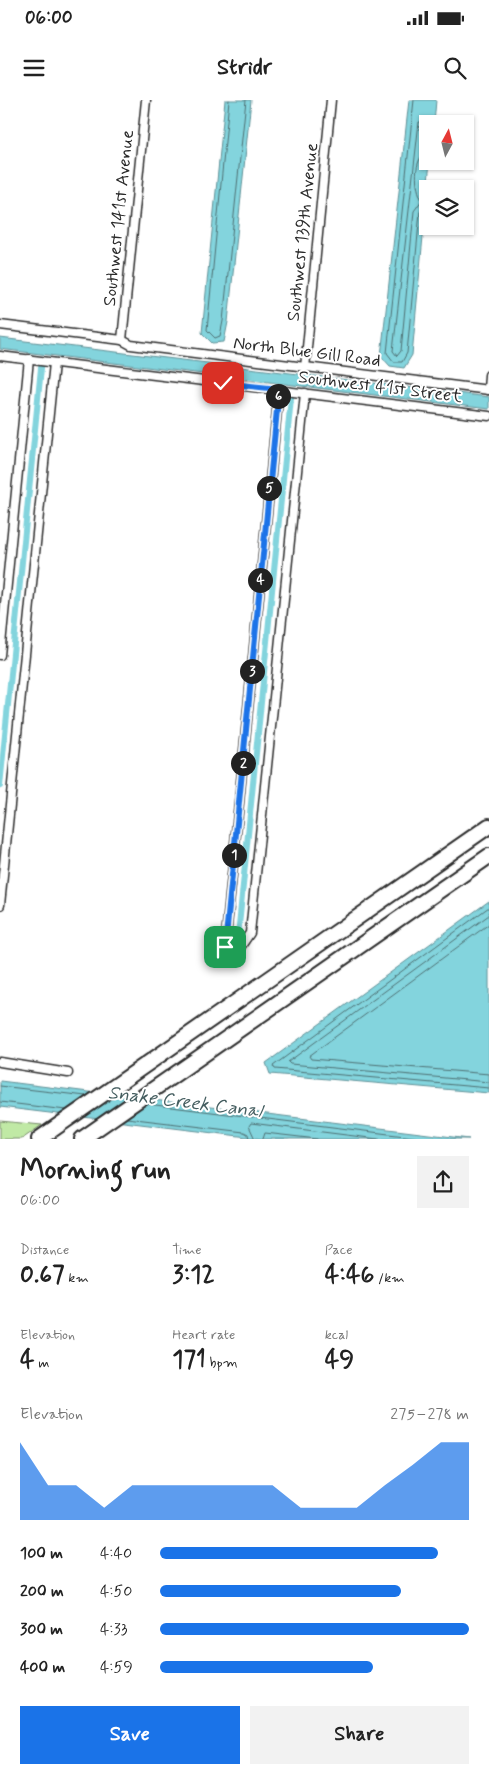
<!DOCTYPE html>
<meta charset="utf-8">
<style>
:root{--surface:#fff;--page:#f2f2f2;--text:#222;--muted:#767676;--accent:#1a73e8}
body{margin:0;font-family:Mynerve,sans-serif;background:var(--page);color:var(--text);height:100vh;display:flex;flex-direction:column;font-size:19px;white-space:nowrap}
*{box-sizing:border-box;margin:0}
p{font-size:16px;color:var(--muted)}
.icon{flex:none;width:28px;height:28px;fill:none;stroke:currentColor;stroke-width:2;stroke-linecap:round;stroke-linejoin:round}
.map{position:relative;height:1039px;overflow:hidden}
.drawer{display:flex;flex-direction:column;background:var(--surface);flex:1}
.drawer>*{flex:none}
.needle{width:32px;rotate:7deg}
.tools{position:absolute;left:419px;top:15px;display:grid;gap:10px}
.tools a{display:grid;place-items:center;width:55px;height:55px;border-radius:0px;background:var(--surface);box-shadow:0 1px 4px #0004;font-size:25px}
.pin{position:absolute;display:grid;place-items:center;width:42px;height:42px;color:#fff;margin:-21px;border-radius:10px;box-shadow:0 2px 8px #0006}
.km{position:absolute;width:25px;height:25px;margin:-12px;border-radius:50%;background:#222;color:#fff;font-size:14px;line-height:25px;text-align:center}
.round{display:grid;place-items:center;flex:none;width:52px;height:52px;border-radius:0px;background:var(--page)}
.summary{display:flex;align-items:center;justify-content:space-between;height:85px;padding:0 20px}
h1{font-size:28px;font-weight:700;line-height:38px}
.stats{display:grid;grid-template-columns:repeat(3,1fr);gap:8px;height:85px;padding:5px 20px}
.stats div{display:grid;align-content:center}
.stats b{font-size:25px;font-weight:700}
.stats small{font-size:14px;font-weight:400}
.stats p{font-size:14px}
.chart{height:140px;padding:10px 20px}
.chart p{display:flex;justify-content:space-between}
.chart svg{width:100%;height:90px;margin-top:5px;fill:var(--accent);opacity:.7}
.primary-button{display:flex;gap:10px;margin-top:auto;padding:10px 20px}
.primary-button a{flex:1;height:58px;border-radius:0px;background:var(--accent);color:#fff;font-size:20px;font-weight:700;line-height:58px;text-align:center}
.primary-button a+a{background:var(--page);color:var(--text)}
ul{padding:0 20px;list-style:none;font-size:16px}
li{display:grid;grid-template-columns:80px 60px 1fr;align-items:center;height:38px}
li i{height:12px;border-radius:6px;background:var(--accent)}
.status{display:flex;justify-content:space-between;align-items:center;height:35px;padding:0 25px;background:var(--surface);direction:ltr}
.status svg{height:14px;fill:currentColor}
header{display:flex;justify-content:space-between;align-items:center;height:65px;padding:0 20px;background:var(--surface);font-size:22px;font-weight:700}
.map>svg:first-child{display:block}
</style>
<div class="status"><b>06:00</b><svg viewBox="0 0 49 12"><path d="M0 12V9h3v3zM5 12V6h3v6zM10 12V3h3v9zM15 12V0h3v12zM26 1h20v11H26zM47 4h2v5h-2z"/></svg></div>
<header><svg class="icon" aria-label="menu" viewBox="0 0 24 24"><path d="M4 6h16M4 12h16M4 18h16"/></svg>Stridr<svg class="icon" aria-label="search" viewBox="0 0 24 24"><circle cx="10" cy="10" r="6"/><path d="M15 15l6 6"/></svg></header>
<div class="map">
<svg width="489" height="1039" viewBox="0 0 489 1039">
<rect width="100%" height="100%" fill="#fff"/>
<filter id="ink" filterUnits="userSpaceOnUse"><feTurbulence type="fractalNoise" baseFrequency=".02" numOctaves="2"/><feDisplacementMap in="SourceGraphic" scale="10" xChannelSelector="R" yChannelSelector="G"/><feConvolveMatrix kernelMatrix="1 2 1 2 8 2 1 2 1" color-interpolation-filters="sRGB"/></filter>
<g filter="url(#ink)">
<path fill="#c0e9a5" stroke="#768a68" d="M 0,1021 L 42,1025 L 22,1039 L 0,1039 Z"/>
<g fill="#83d4dd" stroke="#609096">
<path d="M 225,0 L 251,0 L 228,222 L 224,242 L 212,243 L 202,233 Z"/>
<path d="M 409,0 L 436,0 L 434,24 L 428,24 L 428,61 L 430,61 L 412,255 L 404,268 L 390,266 L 381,256 Z"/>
<path d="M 0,238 L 489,297 L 489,309 L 0,249 Z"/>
<path d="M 489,801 L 489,993 L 270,974 L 266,963 Z"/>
<path d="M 0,981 L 469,1039 L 264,1039 L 0,1007 Z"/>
</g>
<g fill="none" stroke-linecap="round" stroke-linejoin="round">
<g stroke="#4e6f72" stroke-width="1">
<path d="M 229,0 L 207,230 L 215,238 L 220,236 L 223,221 L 246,0"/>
<path d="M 414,0 L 387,253 L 394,262 L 402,262 L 407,253 L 420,112 L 423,108 L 428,107"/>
<path d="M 428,32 L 422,22 L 419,22 L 393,251 L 397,256 L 401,251 L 414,111 L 422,100 C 415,88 412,58 428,51"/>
<path d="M 489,807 L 273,966 L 275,969 L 489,988"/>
<path d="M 489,815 L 288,962 L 290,964 L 489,982"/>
<path d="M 489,824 L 309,956 L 311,959 L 489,974"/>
<path d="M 0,986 L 86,996"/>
<path d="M 0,1002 L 66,1010"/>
<path d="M 147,1004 L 429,1039"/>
<path d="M 127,1018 L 244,1032 L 248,1034 L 249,1039"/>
<path d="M 255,1039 L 249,1026 L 251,1023 L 378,1039"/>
<path d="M 263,1039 L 265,1033 L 317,1039"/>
</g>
<g stroke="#83d4dd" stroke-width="6">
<path d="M 0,686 L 41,268"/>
<path d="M 237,846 L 291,298"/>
</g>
<defs>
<g id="street">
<path d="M 0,225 L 122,240 L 131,245 L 489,290"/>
<path d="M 122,240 L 146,0"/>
<path d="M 0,256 L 489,316"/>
<path d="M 305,268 L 331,0"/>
<path d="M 279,289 L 225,847 L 229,853 L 237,852 L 250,833 L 305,293"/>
<path d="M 488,290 L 489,275"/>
<path d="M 0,555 L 29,259"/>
<path d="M 0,805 L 54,263"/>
<path d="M 0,962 L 68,973"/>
</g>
<g id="highway">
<path d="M 39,1039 L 489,726"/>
<path d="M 82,1039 L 489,756"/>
</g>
</defs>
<use href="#street" stroke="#2b2b2b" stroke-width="11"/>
<use href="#highway" stroke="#2b2b2b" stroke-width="18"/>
<use href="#street" stroke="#fff" stroke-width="8"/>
<use href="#highway" stroke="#fff" stroke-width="14"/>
</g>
</g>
<g fill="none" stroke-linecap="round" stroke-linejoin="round" filter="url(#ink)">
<defs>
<path id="route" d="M 223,283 L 279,289 L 225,847"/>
</defs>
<use href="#route" stroke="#fff" stroke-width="10"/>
<use href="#route" stroke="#1a73e8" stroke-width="6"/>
</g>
<g text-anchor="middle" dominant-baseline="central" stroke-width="4" stroke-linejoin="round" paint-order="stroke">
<g font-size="18" fill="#2b2b2b" stroke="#fff">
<text transform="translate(119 118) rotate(-84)">Southwest 141st Avenue</text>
<text transform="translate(303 132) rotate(-84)">Southwest 139th Avenue</text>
<text transform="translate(307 252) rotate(7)">North Blue Gill Road</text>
<text transform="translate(380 287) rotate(7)">Southwest 41st Street</text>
</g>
<g font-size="19" font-style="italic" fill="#455e60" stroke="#fff">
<text transform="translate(185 1002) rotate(7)">Snake Creek Canal</text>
</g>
</g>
</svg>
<div class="tools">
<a><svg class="needle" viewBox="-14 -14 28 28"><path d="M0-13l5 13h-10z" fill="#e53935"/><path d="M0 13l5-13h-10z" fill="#767676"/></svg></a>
<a><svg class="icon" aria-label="layers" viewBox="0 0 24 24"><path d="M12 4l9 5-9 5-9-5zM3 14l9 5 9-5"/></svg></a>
</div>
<div class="pin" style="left:225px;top:847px;background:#1e9e55"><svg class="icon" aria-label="arrive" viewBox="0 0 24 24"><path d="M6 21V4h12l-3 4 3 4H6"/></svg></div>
<div class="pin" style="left:223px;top:283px;background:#d93025"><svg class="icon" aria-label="check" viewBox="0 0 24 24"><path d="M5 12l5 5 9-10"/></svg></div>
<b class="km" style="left:234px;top:755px">1</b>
<b class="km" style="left:243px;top:663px">2</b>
<b class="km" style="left:252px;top:571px">3</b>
<b class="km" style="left:260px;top:480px">4</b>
<b class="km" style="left:269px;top:388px">5</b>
<b class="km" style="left:278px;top:296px">6</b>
</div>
<section class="drawer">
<div class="summary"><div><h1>Morning run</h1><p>06:00</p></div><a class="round"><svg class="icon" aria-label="share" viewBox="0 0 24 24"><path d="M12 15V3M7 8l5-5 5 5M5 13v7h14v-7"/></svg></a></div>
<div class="stats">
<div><p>Distance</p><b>0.67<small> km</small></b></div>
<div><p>Time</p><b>3:12</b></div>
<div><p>Pace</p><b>4:46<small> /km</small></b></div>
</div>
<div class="stats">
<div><p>Elevation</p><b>4<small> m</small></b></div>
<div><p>Heart rate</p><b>171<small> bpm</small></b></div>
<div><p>kcal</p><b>49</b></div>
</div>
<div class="chart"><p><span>Elevation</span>275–278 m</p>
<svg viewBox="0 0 160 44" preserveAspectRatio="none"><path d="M0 44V6L10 27L20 27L30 38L40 27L50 27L60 27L70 27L80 27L90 27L100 38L110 38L120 38L130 27L140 17L150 6L160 6V44z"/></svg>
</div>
<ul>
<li><b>100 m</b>4:40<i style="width:90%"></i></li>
<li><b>200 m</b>4:50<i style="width:78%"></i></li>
<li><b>300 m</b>4:33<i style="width:100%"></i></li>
<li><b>400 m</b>4:59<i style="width:69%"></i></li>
</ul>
<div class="primary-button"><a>Save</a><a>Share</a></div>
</section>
